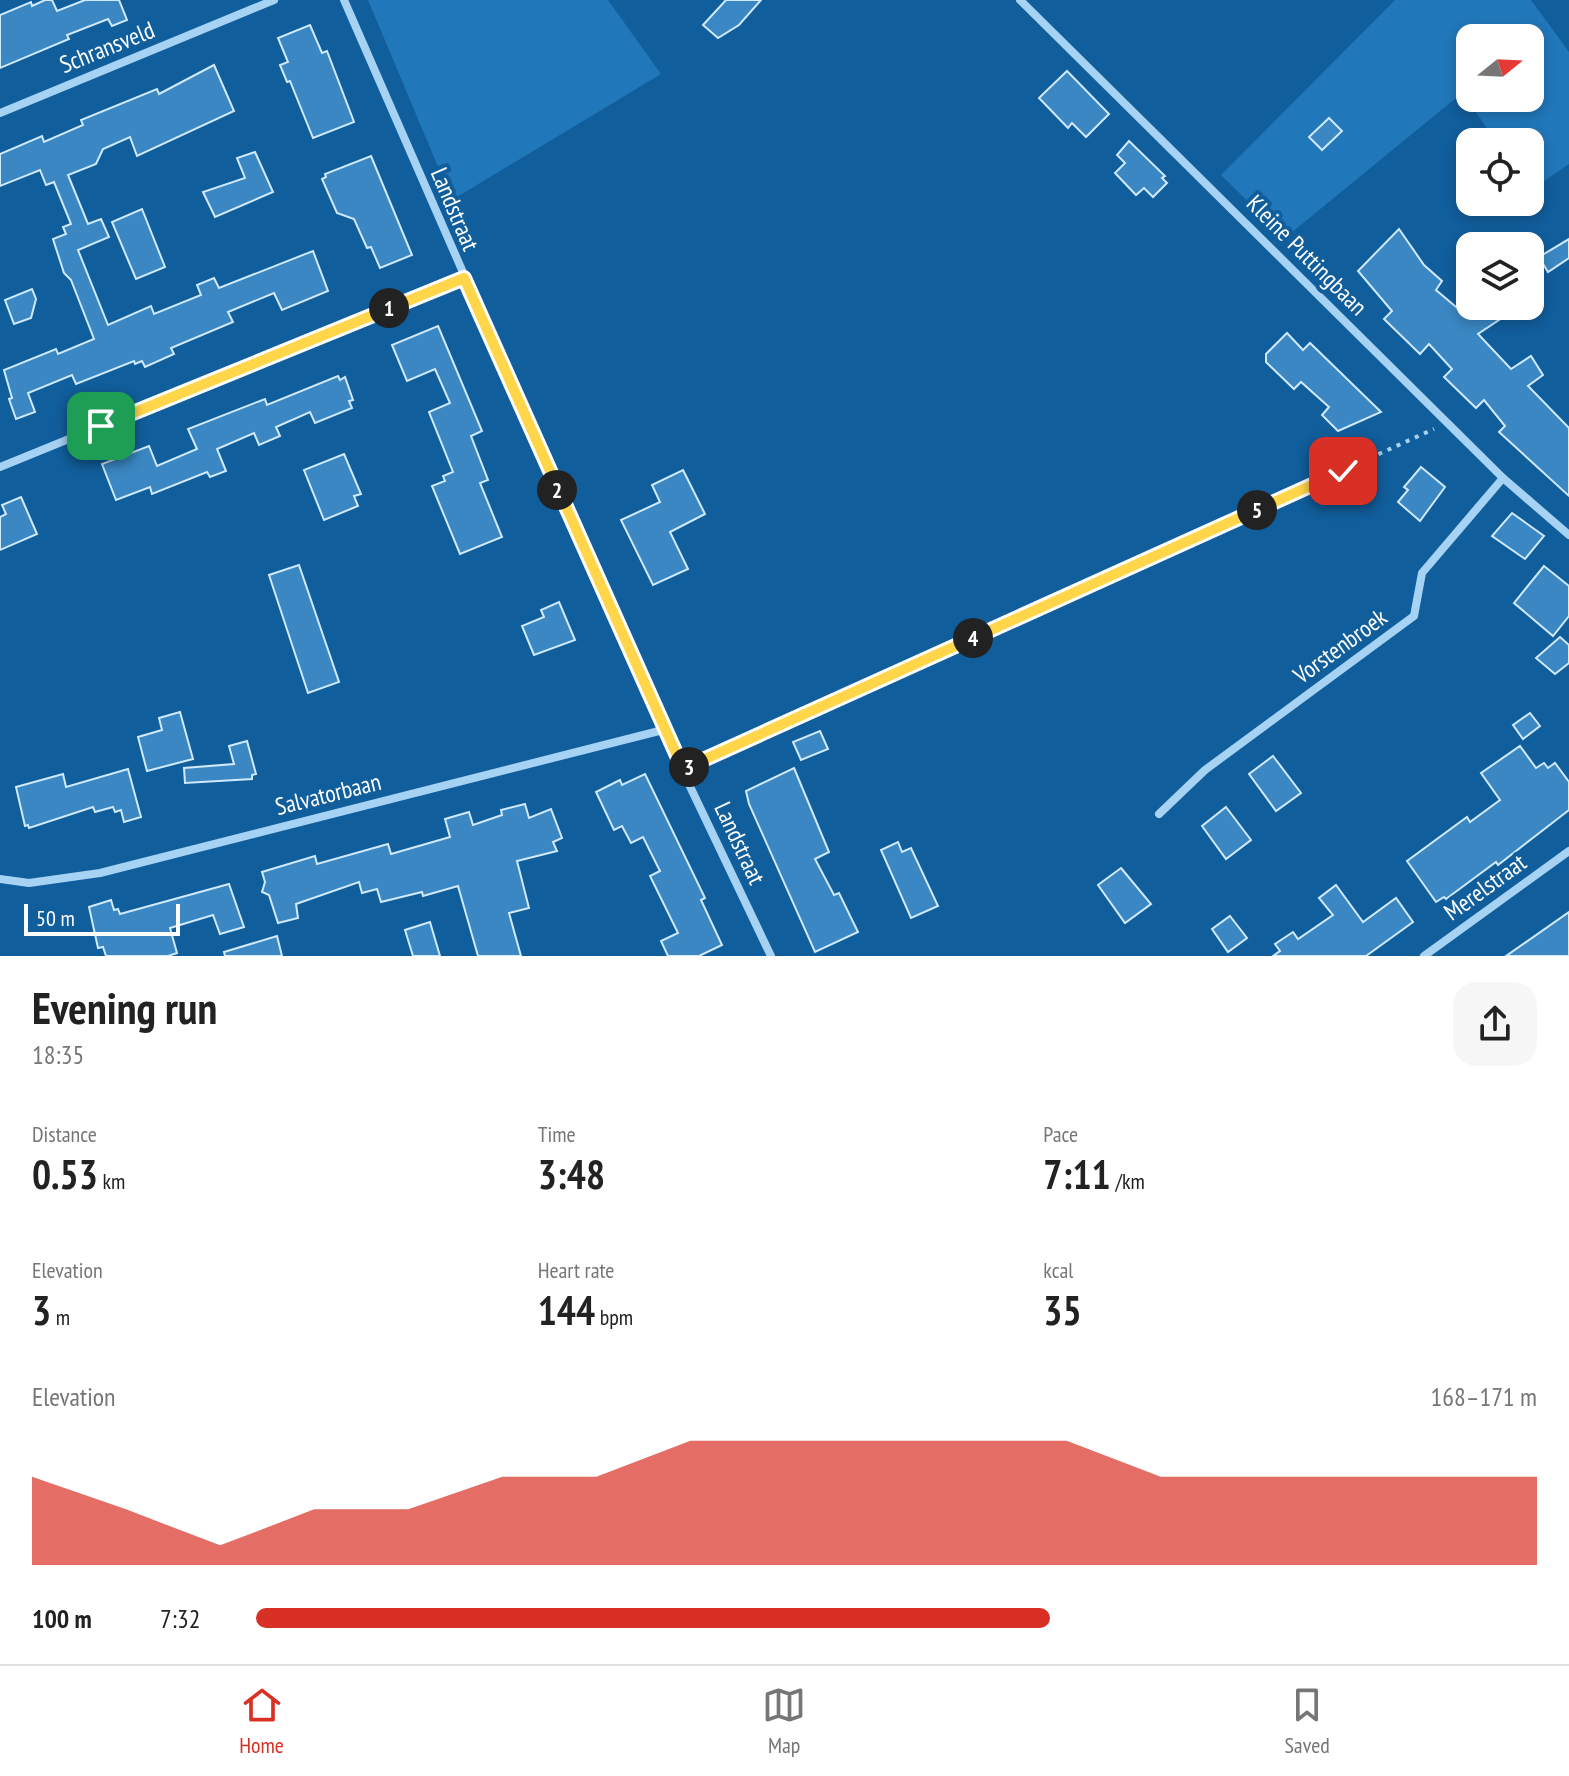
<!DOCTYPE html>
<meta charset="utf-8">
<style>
:root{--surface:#fff;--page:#f6f6f6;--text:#222;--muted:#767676;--line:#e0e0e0;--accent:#d93025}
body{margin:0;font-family:"PT Sans Narrow",sans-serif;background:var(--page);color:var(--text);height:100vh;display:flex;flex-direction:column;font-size:30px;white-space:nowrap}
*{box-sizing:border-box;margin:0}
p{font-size:26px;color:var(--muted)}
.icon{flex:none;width:44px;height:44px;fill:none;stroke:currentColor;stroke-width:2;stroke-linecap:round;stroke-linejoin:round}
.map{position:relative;height:956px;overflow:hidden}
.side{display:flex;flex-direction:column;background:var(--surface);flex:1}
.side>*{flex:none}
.needle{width:52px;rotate:72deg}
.buttons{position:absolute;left:1456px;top:24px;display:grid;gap:16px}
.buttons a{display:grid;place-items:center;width:88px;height:88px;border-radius:16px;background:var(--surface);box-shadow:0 4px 12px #0003;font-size:40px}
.scale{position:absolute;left:24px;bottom:20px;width:156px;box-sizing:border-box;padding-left:8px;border:4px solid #fff;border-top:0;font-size:22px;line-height:28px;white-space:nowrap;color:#fff;-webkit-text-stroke:6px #115e9c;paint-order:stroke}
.pin{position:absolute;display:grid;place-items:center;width:68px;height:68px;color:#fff;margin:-34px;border-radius:16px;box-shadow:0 4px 12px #0006}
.km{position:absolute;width:40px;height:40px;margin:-20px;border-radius:50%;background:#222;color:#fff;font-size:22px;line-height:40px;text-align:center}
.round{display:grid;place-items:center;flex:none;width:84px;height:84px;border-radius:24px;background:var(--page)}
.overview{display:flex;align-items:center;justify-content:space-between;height:136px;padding:0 32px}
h1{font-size:44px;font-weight:800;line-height:60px}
.metrics{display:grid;grid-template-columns:repeat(3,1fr);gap:12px;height:136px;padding:8px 32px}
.metrics div{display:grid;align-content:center}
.metrics b{font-size:40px;font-weight:800}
.metrics small{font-size:22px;font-weight:400}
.metrics p{font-size:22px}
.chart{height:224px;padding:16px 32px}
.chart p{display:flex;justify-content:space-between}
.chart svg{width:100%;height:144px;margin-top:8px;fill:var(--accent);opacity:.7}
ul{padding:0 32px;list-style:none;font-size:26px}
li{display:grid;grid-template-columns:128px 96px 1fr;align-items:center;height:60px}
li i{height:20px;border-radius:10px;background:var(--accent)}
.dock{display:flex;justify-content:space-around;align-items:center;height:112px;border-top:2px solid var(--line);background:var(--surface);font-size:22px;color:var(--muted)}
.dock a{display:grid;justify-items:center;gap:4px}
.dock .active{color:var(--accent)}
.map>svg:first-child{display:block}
</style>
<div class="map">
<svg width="1569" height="956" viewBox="0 0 1569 956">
<rect width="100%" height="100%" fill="#115e9c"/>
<g fill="#2077b9" fill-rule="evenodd">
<path d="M 368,0 L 608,0 L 661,74 L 452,200 Z"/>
<path d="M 1395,0 L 1531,0 L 1569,52 L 1569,164 L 1531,190 L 1530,142 L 1497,142 L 1462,93 L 1285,238 L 1221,175 ZM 1470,38 L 1530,38 L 1530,98 L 1470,98 Z"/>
</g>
<g fill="#3a87c3" stroke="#cfe9fe" stroke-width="2">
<path d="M 45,0 L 52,0 L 57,11 L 85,0 L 119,0 L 127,20 L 112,26 L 108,19 L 67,35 L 69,39 L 0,68 L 0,15 L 31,2 L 32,6 Z"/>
<path d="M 726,0 L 761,0 L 739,25 L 718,38 L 703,25 Z"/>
<path d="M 310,25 L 322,53 L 327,51 L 354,122 L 313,138 L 290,81 L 287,82 L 280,65 L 288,62 L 278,38 Z"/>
<path d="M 214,65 L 234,111 L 137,156 L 130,137 L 103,149 L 96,164 L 68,175 L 88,224 L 101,219 L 109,237 L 78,250 L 108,325 L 151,306 L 154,314 L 201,295 L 197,285 L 214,278 L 219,288 L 313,251 L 328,291 L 282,310 L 274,293 L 228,312 L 233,322 L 171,348 L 174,354 L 145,367 L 142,361 L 135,364 L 134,361 L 76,384 L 72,375 L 28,393 L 35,412 L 16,419 L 9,399 L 12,398 L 4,370 L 56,349 L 58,354 L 94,339 L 71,280 L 64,273 L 53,239 L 66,234 L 63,227 L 71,224 L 54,182 L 46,185 L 40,170 L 0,186 L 0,154 L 42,136 L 44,142 L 83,125 L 81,120 L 157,89 L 159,94 Z"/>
<path d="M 1067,71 L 1109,114 L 1086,137 L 1072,123 L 1068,128 L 1039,98 Z"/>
<path d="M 1329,118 L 1342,131 L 1322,150 L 1309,137 Z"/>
<path d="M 1129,141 L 1165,176 L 1162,178 L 1167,183 L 1153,197 L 1144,188 L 1136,195 L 1115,173 L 1125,163 L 1117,155 Z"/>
<path d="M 255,152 L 273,192 L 215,217 L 203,192 L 245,178 L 237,158 Z"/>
<path d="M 371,156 L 412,255 L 380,268 L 371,247 L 367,248 L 354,219 L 337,213 L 322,179 L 326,177 L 325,174 Z"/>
<path d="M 142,209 L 165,267 L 136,279 L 112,222 Z"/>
<path d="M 1399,229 L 1424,265 L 1442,281 L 1436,290 L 1462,312 L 1470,306 L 1520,306 L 1478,334 L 1511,369 L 1531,356 L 1543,375 L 1528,386 L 1569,428 L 1569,496 L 1499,432 L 1505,426 L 1484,400 L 1476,408 L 1444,377 L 1452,369 L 1429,344 L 1420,354 L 1384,319 L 1392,311 L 1358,271 Z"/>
<path d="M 1569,239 L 1569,258 L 1548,272 L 1539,257 Z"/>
<path d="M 32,289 L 36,299 L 31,318 L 14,324 L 5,300 Z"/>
<path d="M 438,326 L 482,431 L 471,436 L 488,480 L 480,483 L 502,537 L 460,554 L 432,486 L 445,481 L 443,476 L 453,472 L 429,412 L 450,403 L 435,369 L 407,381 L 392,345 Z"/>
<path d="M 1287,333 L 1303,350 L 1310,343 L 1381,412 L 1338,431 L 1322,415 L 1329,407 L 1301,382 L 1294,389 L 1266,362 L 1266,354 Z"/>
<path d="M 338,376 L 340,380 L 345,377 L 353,400 L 349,401 L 352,408 L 315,423 L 310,412 L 276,427 L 280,436 L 259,445 L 254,433 L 217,449 L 226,471 L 210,477 L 207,472 L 152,494 L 150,487 L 116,500 L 102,464 L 149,446 L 157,466 L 197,449 L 188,429 L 265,399 L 267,405 Z"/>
<path d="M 344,454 L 361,494 L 354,496 L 358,506 L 324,520 L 304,470 Z"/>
<path d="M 1421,467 L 1445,487 L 1420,521 L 1398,502 L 1408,490 L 1404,487 Z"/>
<path d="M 683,470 L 705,514 L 670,532 L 688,569 L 653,585 L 621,520 L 660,502 L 652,485 Z"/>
<path d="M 21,497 L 37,534 L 0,550 L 0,517 L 6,514 L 2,505 Z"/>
<path d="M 1512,513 L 1544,536 L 1525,559 L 1492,536 Z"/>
<path d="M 299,565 L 339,682 L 308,693 L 269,575 Z"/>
<path d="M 1544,566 L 1569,586 L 1569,616 L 1553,636 L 1514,603 Z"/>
<path d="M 559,602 L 575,640 L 534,655 L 522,626 L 544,617 L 541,610 Z"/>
<path d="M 1560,637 L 1569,645 L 1569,663 L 1555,674 L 1536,658 Z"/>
<path d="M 180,712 L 193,759 L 147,771 L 138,737 L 162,730 L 159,718 Z"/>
<path d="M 1530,713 L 1540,726 L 1523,739 L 1513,725 Z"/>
<path d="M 820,731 L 828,749 L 801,760 L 793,742 Z"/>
<path d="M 247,741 L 256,774 L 252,775 L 252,779 L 185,783 L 184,768 L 234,764 L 229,746 Z"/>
<path d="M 1520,746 L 1536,768 L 1544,763 L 1548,768 L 1555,763 L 1569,782 L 1569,810 L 1498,865 L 1496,862 L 1446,899 L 1444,897 L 1436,902 L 1407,861 L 1467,817 L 1470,822 L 1500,800 L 1481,773 Z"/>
<path d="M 1273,756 L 1301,793 L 1276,811 L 1249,774 Z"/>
<path d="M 794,768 L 829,852 L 815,859 L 834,895 L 839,893 L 858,932 L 815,952 L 749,804 L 746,791 Z"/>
<path d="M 128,769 L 141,817 L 124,822 L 121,810 L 115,812 L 113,807 L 95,812 L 93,807 L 29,828 L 28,825 L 25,826 L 16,787 L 63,774 L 66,787 Z"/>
<path d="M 645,774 L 705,898 L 701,900 L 722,945 L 699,956 L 668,956 L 661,941 L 678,933 L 650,876 L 660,871 L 643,837 L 631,843 L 622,826 L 614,830 L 596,792 L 620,780 L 622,785 Z"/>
<path d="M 525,804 L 529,818 L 551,809 L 562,838 L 553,842 L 557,851 L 517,861 L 529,908 L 509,913 L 521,956 L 478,956 L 458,886 L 423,896 L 422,892 L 381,902 L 377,889 L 362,893 L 359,882 L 296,904 L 298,918 L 278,923 L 269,895 L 262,892 L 265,882 L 262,872 L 315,856 L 317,864 L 388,844 L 391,854 L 450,837 L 445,819 L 469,812 L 473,825 L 502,815 L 501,810 Z"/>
<path d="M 1226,807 L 1251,840 L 1226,859 L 1202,826 Z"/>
<path d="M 898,842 L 902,852 L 911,848 L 938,906 L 911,918 L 881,850 Z"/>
<path d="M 1121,868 L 1151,904 L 1125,923 L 1098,885 Z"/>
<path d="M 229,884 L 244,927 L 220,934 L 213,915 L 170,928 L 177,953 L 168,956 L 106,956 L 103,947 L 98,948 L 89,907 L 111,900 L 114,910 L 118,909 L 120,914 Z"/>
<path d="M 1336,885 L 1363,922 L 1396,898 L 1413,922 L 1366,956 L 1273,956 L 1280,951 L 1275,944 L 1293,932 L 1298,939 L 1333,915 L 1319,898 Z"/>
<path d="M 1569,912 L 1569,956 L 1506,956 Z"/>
<path d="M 1230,916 L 1247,938 L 1228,952 L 1212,929 Z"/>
<path d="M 430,922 L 440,956 L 413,956 L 405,930 Z"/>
<path d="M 277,936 L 282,956 L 225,956 L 224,952 Z"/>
</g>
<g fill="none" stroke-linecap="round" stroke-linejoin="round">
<path stroke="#a6d2f4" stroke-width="4" stroke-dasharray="4 6" stroke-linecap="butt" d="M 695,763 L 1434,429"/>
<g stroke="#a6d2f4" stroke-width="8">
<path d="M 344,0 L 663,730 L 771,956"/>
<path d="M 1020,0 L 1503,478 L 1569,535"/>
<path d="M 0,113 L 274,0"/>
<path d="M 0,467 L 464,278"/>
<path d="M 1159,814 L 1205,770 L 1414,616 L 1422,573 L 1503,478"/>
<path d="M 0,879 L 29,883 L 100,873 L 663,730"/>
<path d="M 1424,956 L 1569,851"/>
</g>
</g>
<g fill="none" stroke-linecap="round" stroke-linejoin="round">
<defs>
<path id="route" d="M 101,426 L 464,278 L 683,769 L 1343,471"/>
</defs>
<use href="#route" stroke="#fff" stroke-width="16"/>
<use href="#route" stroke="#ffd54a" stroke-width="10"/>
</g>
<g text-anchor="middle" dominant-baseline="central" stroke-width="8" stroke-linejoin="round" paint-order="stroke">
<g font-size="24" fill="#fff" stroke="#115e9c">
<text transform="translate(107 47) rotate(-22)">Schransveld</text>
<text transform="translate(455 209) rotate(67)">Landstraat</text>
<text transform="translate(1307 255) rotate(45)">Kleine Puttingbaan</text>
<text transform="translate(1340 646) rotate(-36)">Vorstenbroek</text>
<text transform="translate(328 794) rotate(-14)">Salvatorbaan</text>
<text transform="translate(740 843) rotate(65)">Landstraat</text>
<text transform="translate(1485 887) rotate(-36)">Merelstraat</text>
</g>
</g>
</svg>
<div class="buttons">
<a><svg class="needle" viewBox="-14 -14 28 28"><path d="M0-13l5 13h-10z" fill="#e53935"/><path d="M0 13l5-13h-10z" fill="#767676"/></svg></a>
<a><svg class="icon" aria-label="locate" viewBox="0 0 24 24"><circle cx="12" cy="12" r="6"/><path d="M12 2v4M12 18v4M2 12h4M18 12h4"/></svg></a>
<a><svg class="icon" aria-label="layers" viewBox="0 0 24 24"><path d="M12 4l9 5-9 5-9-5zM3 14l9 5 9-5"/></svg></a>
</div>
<div class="scale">50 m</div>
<div class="pin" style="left:101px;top:426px;background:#1e9e55"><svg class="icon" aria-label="arrive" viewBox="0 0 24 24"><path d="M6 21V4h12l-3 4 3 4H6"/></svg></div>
<div class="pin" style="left:1343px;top:471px;background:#d93025"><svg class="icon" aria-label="check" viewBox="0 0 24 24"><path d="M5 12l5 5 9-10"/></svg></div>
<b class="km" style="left:389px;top:308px">1</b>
<b class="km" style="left:557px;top:490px">2</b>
<b class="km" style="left:689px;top:767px">3</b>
<b class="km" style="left:973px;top:638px">4</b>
<b class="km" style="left:1257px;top:510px">5</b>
</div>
<section class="side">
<div class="overview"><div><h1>Evening run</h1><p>18:35</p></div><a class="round"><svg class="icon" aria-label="share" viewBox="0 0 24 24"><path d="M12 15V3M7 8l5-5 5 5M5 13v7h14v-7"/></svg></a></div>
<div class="metrics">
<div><p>Distance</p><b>0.53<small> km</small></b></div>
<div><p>Time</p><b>3:48</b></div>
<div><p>Pace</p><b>7:11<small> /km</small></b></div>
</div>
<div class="metrics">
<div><p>Elevation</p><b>3<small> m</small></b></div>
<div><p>Heart rate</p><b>144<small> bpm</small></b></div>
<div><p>kcal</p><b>35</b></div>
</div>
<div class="chart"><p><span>Elevation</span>168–171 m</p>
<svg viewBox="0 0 160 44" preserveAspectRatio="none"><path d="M0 44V17L10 27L20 38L30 27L40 27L50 17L60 17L70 6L80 6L90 6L100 6L110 6L120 17L130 17L140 17L150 17L160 17V44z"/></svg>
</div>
<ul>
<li><b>100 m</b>7:32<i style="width:62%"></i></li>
</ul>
</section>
<nav class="dock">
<a class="active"><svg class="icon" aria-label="home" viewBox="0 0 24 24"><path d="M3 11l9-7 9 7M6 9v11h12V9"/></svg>Home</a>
<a><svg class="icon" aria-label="map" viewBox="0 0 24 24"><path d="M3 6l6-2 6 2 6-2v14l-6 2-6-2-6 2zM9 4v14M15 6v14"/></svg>Map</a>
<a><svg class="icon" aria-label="saved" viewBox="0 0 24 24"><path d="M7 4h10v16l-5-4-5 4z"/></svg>Saved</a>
</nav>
